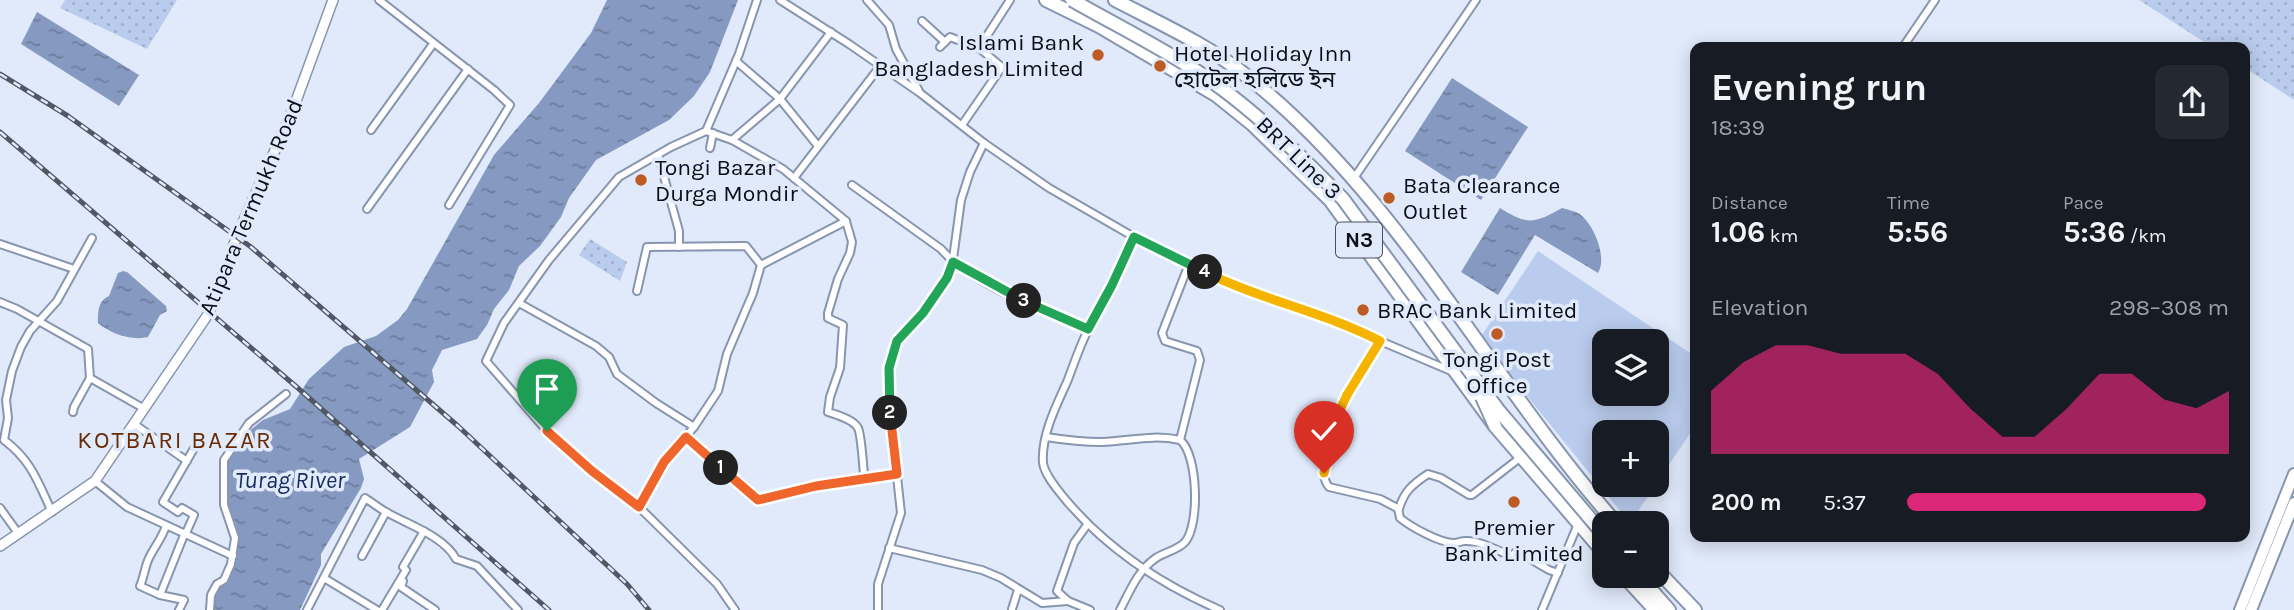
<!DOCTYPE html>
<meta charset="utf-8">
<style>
:root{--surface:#171b24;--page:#242831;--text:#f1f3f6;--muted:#9ea1a6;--accent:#db2777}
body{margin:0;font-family:Karla,"Noto Sans Bengali",sans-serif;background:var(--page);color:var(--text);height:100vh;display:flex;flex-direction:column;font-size:26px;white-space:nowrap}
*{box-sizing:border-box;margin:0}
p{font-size:23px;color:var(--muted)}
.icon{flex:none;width:38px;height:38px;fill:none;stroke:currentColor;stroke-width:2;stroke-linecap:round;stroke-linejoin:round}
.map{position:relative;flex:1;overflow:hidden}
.details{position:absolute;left:1690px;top:42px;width:560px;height:500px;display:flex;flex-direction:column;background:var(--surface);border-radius:14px;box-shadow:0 4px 18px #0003}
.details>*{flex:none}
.fabs{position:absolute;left:1592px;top:329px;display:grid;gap:14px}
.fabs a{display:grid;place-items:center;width:77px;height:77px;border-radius:14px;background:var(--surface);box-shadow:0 4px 18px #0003;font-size:35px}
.pin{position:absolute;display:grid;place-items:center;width:60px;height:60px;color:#fff;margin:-72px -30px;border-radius:50% 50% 50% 0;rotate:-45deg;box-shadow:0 0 7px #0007}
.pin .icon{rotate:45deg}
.km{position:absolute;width:35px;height:35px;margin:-18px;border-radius:50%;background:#222;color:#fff;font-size:19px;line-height:35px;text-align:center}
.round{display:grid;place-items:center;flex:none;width:74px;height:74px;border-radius:14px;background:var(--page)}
.summary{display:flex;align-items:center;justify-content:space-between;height:119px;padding:0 21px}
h1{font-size:38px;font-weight:700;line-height:52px}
.metrics{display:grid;grid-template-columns:repeat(3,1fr);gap:10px;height:119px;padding:7px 21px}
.metrics div{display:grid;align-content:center}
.metrics b{font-size:30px;font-weight:700}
.metrics small{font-size:19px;font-weight:400}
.metrics p{font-size:19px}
.chart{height:196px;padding:14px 21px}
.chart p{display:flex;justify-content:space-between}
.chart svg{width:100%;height:126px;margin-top:7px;fill:var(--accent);opacity:.7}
ul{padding:0 21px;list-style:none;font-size:23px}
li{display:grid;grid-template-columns:112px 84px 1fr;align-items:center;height:52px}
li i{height:18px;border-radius:9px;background:var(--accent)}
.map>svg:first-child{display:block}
</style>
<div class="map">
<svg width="2294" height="610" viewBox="0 0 2294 610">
<defs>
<pattern id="grass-dots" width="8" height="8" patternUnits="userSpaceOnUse" patternTransform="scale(1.75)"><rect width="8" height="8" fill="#bacced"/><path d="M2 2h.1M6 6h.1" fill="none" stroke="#9faeca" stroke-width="1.8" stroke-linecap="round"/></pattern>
<pattern id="water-ripples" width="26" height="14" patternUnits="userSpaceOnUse" patternTransform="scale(1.75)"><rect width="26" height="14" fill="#869ac1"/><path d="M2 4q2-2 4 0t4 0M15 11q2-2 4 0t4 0" fill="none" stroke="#6c7c9c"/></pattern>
</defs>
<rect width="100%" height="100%" fill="#e1eafb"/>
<g fill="url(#grass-dots)">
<path d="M 65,0 L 177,0 L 147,49 L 60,8 Z"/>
<path d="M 2139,0 L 2294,0 L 2294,100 L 2245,68 L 2245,47 L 2212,47 Z"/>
<path d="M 590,239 L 627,262 L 620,281 L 579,255 Z"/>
</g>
<path fill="#bacced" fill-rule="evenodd" d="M 1538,251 L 1696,357 L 1696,425 L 1657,482 L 1657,432 L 1605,432 L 1605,485 L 1656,485 L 1630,523 L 1480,338 ZM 1605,341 L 1657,341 L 1657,394 L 1605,394 Z"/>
<g fill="url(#water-ripples)">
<path d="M 607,0 L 738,0 L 710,72 L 694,96 L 669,120 L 596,160 L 569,198 L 561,217 L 540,246 L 519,266 L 509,290 L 494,309 L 487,325 L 477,339 L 442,350 L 432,370 L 434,382 L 410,427 L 359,459 L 364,479 L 361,488 L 321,554 L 321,565 L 300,610 L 206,610 L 230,569 L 237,545 L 236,525 L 229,507 L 222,468 L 230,446 L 263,420 L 290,409 L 309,379 L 344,347 L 376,336 L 398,320 L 407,309 L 494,155 L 539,103 L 591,33 Z"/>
<path d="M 37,12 L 139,75 L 119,106 L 21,44 Z"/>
<path d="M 1452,78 L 1528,127 L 1481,200 L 1405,151 Z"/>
<path d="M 1500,208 C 1527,225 1534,224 1562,208 C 1567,209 1573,211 1578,213 C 1593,222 1608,257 1598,273 L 1535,235 L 1498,295 L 1461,272 Z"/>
<path d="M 123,271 L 127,272 L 166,306 L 167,311 L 160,315 L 148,337 C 132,341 111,334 98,323 C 98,311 98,301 109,296 L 118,273 Z"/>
</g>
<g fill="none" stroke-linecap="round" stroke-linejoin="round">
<defs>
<g id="street">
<path d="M 379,0 L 494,90 L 510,105 L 449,205"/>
<path d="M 780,0 L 849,44 L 920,93 L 984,143 L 1049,188 L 1134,237 L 1219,279 L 1307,310 L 1451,371"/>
<path d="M 867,0 L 889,25 L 896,49 L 919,91"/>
<path d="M 922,21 L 945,42"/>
<path d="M 940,47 L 950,37 L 979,48"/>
<path d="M 1903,47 L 1935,0"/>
<path d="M 736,61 L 780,99 L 818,146"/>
<path d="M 962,125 L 1002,67 L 979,48 L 1010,0"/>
<path d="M 371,130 L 433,44"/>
<path d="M 706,131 L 732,140 L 783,169 L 846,221 L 852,242 L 850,253 L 838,279 L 828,313 L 828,318 L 843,325 L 840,368 L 830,397 L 828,412 C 837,415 853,419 858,428 C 861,434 864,472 864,480"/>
<path d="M 732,140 L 780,99 L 831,32"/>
<path d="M 710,148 L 713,133"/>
<path d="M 658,155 L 679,231 L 679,247"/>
<path d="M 794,178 L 881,65"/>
<path d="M 1354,178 L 1476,0"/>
<path d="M 852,185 L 941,249 C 970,283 1046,312 1088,329"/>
<path d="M 367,209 L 468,69"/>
<path d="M 1134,237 C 1120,268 1104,297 1089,328 C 1080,345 1074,364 1067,382 C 1056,406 1041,436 1043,463 C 1045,476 1058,490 1065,499 C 1107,549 1160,584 1220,610"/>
<path d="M 0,244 L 74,269"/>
<path d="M 637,291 L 647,247 L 746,246 L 761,265"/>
<path d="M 0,302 L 17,309 L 88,349 L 90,378 L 143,408"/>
<path d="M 519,303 L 596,346 L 609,357 L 617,374 L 656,403 L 694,427"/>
<path d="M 1380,341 C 1355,377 1335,412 1327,455 C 1325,466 1321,478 1329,487 L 1380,499 L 1399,509 C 1404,491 1413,484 1428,474 L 1441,478 L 1469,495 L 1472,495 L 1521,457"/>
<path d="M 1472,373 L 1500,374"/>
<path d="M 73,412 L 74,407 L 90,378"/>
<path d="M 134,424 L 187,461"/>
<path d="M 686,437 L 758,500 L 816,486 L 897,474"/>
<path d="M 1046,437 C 1065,440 1083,442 1102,442 C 1130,441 1152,434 1180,440 L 1200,360 L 1197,351 L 1165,341 L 1162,333 L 1189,264"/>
<path d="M 95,481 L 127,507 L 233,556"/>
<path d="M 639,507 L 664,462 L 694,427 L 718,391 L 727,354 L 753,293 L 761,265 L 846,221"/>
<path d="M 0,508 L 18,533"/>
<path d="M 1398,508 L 1400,518 C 1411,527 1440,543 1454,543 C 1458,543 1461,541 1465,541 C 1479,540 1498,551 1511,556 L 1517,551 L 1549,570 L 1558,573"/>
<path d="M 52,512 C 38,482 31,460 4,440 L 8,418 L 6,400 L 12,371 L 21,347 L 30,331 L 57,301 L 92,238"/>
<path d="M 1087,525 L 1074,543 L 1057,591 L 1068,601 L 1090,610"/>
<path d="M 186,533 L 194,515 L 182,508 L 178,512 L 163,502 L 200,438"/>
<path d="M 889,548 L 982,570 L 1001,578 L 1042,603 L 1068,601"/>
<path d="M 362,556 L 386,512"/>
<path d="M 324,578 L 377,610"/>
<path d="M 403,581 L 401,587 L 435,610"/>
<path d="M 160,595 L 140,586 C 144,577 145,566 149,558 C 155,546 162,538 166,526"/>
<path d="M 1012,609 L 1018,590"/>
<path d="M 179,610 L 184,600 L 160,595 L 184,535"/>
<path d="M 210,610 L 211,595 L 217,584 L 224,580 L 231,564 L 235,538 L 224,505 L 224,460 L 249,423 L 286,394"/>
<path d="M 307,610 L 365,498 C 373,503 380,509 388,513 C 409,525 445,537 456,559 L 477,566 L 518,610"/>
<path d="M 382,610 L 406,570 L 403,567 L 424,531"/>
<path d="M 735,610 L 717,584 L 639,507 L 592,471 L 547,431 L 486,361 L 504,323 L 549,260 L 619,177 L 671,147 L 706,131 L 739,54 L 757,0"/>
<path d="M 878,610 L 878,584 L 901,513 L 889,403 L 889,368 L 897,340 L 923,313 L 947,278 L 952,266 L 961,200 L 970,172 L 984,143"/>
<path d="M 1120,610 C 1130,591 1138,570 1156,558 C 1165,552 1178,550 1185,542 C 1200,525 1198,454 1180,440"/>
<path d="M 1542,610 L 1578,524"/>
</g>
<path id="secondary" d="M 0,546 L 95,481 L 209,313 L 237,236 L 292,112 L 333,0"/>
<g id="primary">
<path d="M 2240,610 L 2294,474"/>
<path d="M 2251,610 L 2294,503"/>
</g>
<g id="highway">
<path d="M 1046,0 L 1099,26 L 1216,95 L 1252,124 L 1330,200 L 1495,426 L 1605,554"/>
<path d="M 1115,0 C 1161,24 1208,45 1248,77 C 1401,199 1489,379 1616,523"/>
<path d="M 1657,570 L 1695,610"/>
<path d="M 1624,576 L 1655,610"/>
<path d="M 1639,576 L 1669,610"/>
</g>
</defs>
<use href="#street" stroke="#8795af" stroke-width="10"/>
<use href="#secondary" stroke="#8795af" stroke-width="12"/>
<use href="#primary" stroke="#8795af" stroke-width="14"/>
<use href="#highway" stroke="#8795af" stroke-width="16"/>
<use href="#street" stroke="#fff" stroke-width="6"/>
<use href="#secondary" stroke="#fff" stroke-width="9"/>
<use href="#primary" stroke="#fff" stroke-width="10"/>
<use href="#highway" stroke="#fff" stroke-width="12"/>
<defs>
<g id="rail">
<path d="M 0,74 L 68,116 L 251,247 L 458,426 L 627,584 L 649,610"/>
<path d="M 0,132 L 299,389 L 549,610"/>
</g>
</defs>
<use href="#rail" stroke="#515763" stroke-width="5"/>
<use href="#rail" stroke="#e1eafb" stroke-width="2.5" stroke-dasharray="8" stroke-linecap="butt"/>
<defs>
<g id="highway-bridge">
<path d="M 1072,0 C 1114,24 1158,46 1198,72 C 1249,105 1301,156 1343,199 L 1499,411 L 1605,536"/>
<path d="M 1482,397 L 1495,426"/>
</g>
</defs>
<use href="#highway-bridge" stroke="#8795af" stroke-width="16" stroke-linecap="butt"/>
<use href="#highway-bridge" stroke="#fff" stroke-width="12"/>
</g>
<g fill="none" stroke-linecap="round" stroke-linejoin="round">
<defs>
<path id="split-1" d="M 547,431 L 592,471 L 639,507 L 664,462 L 686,437 L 721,468"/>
<path id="split-2" d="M 721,468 L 758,500 L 816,486 L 897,474 L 890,413"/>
<path id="split-3" d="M 890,413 L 889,368 L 897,341 L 923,313 L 947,278 L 953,262 L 1024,301"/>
<path id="split-4" d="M 1024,301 L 1088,329 L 1112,285 L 1134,237 L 1205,272"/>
<path id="split-5" d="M 1205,272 C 1261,300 1324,312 1380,341 L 1347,395"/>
<path id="split-6" d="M 1324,473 C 1329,446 1334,420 1347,395"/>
</defs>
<use href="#split-1" stroke="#fff" stroke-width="14"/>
<use href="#split-2" stroke="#fff" stroke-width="14"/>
<use href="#split-3" stroke="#fff" stroke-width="14"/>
<use href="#split-4" stroke="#fff" stroke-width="14"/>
<use href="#split-5" stroke="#fff" stroke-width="14"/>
<use href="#split-6" stroke="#fff" stroke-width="14"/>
<use href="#split-1" stroke="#f0652b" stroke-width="9"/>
<use href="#split-2" stroke="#f0652b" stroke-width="9"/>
<use href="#split-3" stroke="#22a559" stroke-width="9"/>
<use href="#split-4" stroke="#22a559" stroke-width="9"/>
<use href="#split-5" stroke="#f5b400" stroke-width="9"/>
<use href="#split-6" stroke="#f5b400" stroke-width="9"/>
</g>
<g fill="#be5b24" stroke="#e1eafb" stroke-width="2.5">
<circle cx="1098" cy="55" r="7"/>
<circle cx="1160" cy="66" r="7"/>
<circle cx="641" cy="180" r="7"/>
<circle cx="1389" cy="198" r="7"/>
<circle cx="1363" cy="310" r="7"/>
<circle cx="1497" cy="334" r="7"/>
<circle cx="1514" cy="502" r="7"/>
</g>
<g text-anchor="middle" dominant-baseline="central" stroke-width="7" stroke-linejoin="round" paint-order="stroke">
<rect fill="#e1eafb" stroke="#4a505b" stroke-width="2" x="1336" y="222.5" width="46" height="35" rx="5"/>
<g font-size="21" font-weight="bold" fill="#090e17">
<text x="1359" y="240">N3</text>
</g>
<g font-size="23" fill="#090e17" stroke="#e1eafb" text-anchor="start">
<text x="1084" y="42" text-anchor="end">Islami Bank<tspan x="1084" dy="26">Bangladesh Limited</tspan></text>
<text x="1174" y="53">Hotel Holiday Inn<tspan x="1174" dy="26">হোটেল হলিডে ইন</tspan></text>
<text x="655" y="167">Tongi Bazar<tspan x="655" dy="26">Durga Mondir</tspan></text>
<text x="1403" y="185">Bata Clearance<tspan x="1403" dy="26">Outlet</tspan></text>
<text x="1377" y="310">BRAC Bank Limited</text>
<text x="1497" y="359" text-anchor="middle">Tongi Post<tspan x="1497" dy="26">Office</tspan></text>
<text x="1514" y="527" text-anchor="middle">Premier<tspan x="1514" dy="26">Bank Limited</tspan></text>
</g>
<g font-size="23" fill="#090e17" stroke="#e1eafb">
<text transform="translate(1299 158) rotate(44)">BRT Line 3</text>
<text transform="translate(251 207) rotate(-67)">Atipara Termukh Road</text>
</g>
<g font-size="24" letter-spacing="2" fill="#692b05" stroke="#e1eafb">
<text x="175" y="440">KOTBARI BAZAR</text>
</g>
<g font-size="24" font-style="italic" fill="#152c5d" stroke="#e1eafb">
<text x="290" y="480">Turag River</text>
</g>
</g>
</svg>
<div class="fabs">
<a><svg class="icon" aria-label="layers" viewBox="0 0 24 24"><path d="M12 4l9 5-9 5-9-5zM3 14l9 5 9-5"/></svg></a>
<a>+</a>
<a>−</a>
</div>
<div class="pin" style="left:547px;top:431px;background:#1e9e55"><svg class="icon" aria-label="arrive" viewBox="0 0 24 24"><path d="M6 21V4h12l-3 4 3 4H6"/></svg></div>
<div class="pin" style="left:1324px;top:473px;background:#d93025"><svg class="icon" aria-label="check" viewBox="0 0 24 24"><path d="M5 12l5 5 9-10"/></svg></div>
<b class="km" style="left:721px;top:468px">1</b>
<b class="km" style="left:890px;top:413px">2</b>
<b class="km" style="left:1024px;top:301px">3</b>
<b class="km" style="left:1205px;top:272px">4</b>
<section class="details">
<div class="summary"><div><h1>Evening run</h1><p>18:39</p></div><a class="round"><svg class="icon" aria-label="share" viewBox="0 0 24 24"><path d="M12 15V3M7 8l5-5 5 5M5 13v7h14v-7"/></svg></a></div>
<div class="metrics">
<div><p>Distance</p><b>1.06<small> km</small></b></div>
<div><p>Time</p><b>5:56</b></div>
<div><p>Pace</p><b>5:36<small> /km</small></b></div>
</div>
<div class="chart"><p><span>Elevation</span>298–308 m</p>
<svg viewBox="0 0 160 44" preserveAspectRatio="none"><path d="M0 44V22L10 12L20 6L30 6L40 9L50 9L60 9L70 16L80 28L90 38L100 38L110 28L120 16L130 16L140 25L150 28L160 22V44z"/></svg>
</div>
<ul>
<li><b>200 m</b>5:37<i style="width:93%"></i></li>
</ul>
</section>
</div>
